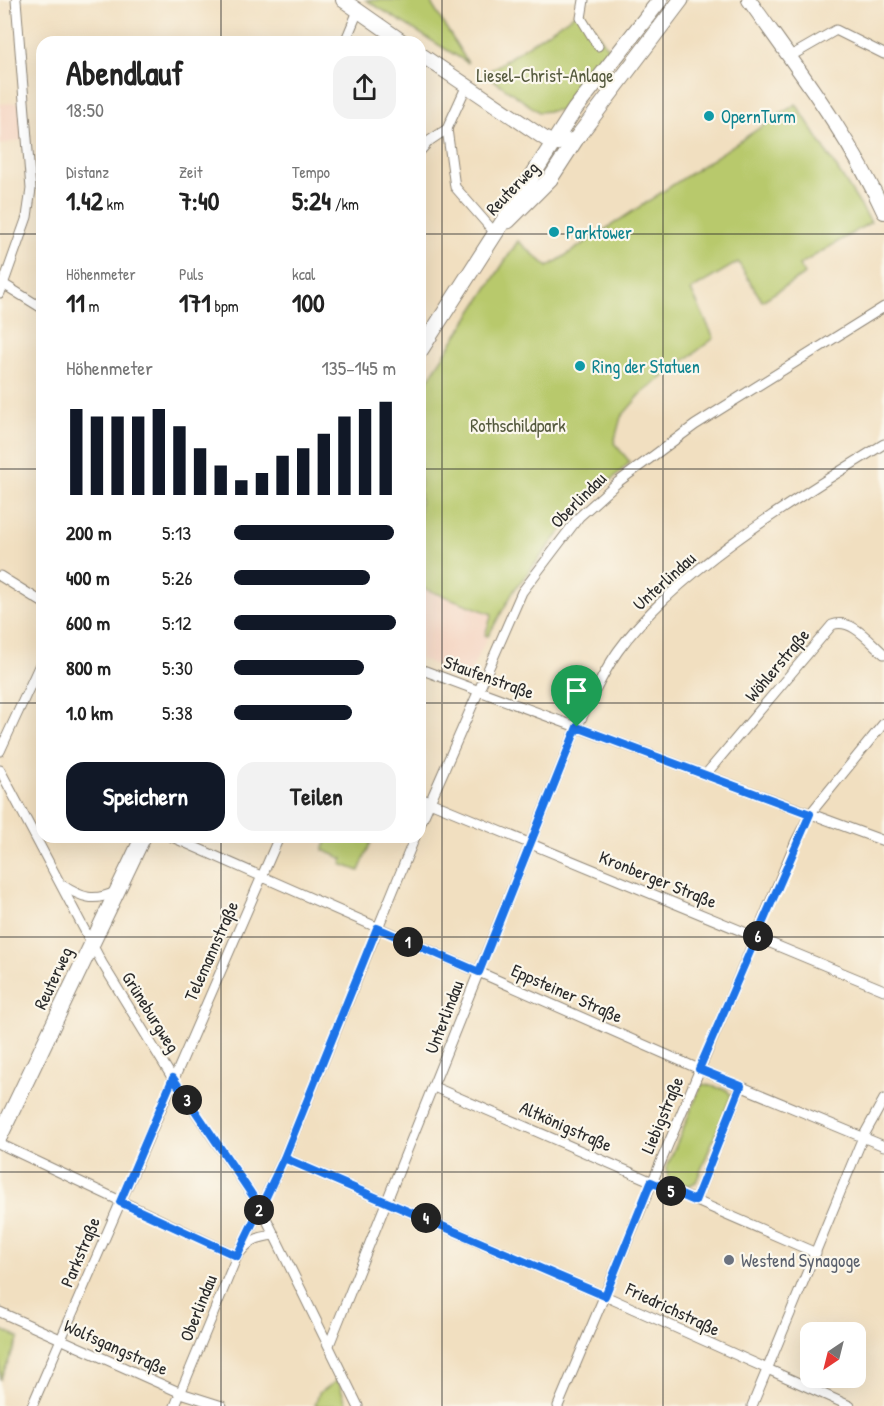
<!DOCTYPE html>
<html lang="de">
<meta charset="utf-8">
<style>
:root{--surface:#fff;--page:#f2f2f2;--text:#222;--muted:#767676;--accent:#111827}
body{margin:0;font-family:"Patrick Hand",sans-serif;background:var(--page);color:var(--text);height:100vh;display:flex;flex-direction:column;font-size:22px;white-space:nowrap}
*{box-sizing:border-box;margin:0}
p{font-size:20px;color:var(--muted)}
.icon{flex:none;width:33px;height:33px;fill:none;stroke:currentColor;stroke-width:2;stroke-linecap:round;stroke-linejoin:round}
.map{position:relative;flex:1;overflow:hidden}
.panel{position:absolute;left:36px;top:36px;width:390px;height:807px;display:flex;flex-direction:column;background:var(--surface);border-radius:18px;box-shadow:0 6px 24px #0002}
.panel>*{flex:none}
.needle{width:39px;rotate:215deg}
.controls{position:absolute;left:800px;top:1322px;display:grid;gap:12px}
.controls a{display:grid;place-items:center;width:66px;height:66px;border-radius:12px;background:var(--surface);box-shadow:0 6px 24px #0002;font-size:30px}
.pin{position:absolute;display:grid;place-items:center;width:51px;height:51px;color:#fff;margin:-62px -26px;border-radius:50% 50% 50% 0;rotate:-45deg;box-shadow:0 0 6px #0007}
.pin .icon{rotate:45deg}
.km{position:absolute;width:30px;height:30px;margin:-15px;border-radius:50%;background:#222;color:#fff;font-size:16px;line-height:30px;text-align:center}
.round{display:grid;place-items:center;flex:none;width:63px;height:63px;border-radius:18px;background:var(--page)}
.overview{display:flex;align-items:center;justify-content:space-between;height:102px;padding:0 30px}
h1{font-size:33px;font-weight:700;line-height:45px}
.figures{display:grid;grid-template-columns:repeat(3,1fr);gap:9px;height:102px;padding:6px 30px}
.figures div{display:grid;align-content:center}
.figures b{font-size:26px;font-weight:700}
.figures small{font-size:16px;font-weight:400}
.figures p{font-size:16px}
.chart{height:168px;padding:12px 30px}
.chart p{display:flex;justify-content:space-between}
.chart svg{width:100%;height:108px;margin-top:6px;stroke:var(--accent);stroke-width:6}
.button{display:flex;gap:12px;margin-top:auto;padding:12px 30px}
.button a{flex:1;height:69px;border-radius:18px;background:var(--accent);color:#fff;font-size:24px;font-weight:700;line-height:69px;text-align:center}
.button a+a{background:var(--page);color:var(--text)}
ul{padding:0 30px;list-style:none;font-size:20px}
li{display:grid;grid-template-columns:96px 72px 1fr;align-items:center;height:45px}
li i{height:15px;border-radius:8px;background:var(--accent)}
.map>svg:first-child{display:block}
</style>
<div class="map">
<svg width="884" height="1406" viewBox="0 0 884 1406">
<rect width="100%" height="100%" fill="#fbf7ec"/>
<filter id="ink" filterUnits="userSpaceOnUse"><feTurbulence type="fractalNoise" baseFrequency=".0167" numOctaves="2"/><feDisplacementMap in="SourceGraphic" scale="12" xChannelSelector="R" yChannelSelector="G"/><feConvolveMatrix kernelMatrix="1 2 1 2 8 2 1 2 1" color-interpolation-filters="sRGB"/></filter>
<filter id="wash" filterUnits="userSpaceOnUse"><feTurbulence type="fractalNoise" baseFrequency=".008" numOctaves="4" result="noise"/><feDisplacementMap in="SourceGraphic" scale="24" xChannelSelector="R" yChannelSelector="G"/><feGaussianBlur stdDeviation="1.35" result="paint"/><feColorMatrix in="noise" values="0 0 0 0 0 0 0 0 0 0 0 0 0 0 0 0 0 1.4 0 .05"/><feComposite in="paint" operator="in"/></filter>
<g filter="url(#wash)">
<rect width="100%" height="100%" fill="#f1dfc0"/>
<g fill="#f4d3c0">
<path d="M 24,102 L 27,138 L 0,145 L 0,104 Z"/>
<path d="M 420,587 L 493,614 L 485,634 L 488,636 L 469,674 L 463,675 L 420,659 Z"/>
</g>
<g fill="#b8c96c" stroke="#727a4c" stroke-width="1.5">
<path d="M 366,0 L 432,0 L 432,5 L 468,63 Z"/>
<path d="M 581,10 L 609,50 L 560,110 L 539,112 L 485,74 Z"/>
<path d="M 796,104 L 871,222 L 799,265 L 805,274 L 762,301 L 738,262 L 691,290 L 714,338 L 641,394 L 621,417 L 614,443 L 630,462 L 570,520 L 515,589 L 488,636 L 485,635 L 492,614 L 420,587 L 420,392 L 518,241 L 548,267 Z"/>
<path d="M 329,837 L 373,837 L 359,871 L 341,864 L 343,859 L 323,850 Z"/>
<path d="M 702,1084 L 727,1090 L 731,1096 L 696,1182 L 688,1186 L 668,1177 L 666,1169 Z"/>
<path d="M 0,1329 L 19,1338 L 0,1380 Z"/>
<path d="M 338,1380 L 347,1406 L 315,1406 L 319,1393 Z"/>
</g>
</g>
<g filter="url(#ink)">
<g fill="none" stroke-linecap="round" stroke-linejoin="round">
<defs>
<g id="street">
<path d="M 584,0 L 581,18 L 598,46"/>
<path d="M 345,42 L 358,11"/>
<path d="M 789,57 L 836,30 L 884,54"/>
<path d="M 447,129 L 455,187 L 495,233"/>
<path d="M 420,151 L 429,141 L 447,129 L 467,85"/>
<path d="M 0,282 L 42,308"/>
<path d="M 0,293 L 27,217 L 31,189 L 16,0"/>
<path d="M 0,576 L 42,602"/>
<path d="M 420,669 L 884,841"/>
<path d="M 0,751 L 42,660"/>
<path d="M 0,770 L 102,963 L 173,1079 L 261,1208 L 358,1406"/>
<path d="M 706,774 L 832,625 C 851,617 870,642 884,654"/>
<path d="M 420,798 L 884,990"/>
<path d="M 420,825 L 522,592 L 579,517 L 618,482 L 695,425 L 884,307"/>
<path d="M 172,837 L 699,1069 L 884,1146"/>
<path d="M 62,885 C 82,898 94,902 115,892"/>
<path d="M 434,1087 L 816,1253"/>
<path d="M 0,1144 L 237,1256 C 249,1241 255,1237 275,1235"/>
<path d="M 284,1158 L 605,1296 L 850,1406"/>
<path d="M 695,1201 L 741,1086"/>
<path d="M 0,1312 L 181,1393 L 222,1406"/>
<path d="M 329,1345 L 577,727 C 590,702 602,674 618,651 C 676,570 800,496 884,444"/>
<path d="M 32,1406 L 279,837"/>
<path d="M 175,1406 L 237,1256 L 284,1158 L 415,837"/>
<path d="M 558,1406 L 796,841 L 810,814 L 884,723"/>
<path d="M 752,1406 L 863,1137 L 884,1099"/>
</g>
<g id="secondary">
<path d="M 343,0 L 403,42"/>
<path d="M 749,0 C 797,68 849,135 884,212"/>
<path d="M 420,54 L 544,138 L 554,144 L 576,139"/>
</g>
<g id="primary">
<path d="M 508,221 L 550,179 L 576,139 L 681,0"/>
<path d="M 420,351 L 575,109 L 660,0"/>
<path d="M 0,1136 L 143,837"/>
</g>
</defs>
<use href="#street" stroke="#8e8576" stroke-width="11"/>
<use href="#secondary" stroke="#8e8576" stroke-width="16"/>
<use href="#primary" stroke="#8e8576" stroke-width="17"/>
<use href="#street" stroke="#fff" stroke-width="9"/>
<use href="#secondary" stroke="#fff" stroke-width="14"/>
<use href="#primary" stroke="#fff" stroke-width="15"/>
</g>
</g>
<g fill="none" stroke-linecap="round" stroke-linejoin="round" filter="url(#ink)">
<defs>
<path id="route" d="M 577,727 L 479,972 L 377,928 L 284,1158 C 269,1191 252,1223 237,1256 L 120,1202 L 173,1078 L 261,1208 L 284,1158 L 605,1296 L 651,1182 L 695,1201 L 741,1086 L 699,1069 L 810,814 L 577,727"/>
</defs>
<use href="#route" stroke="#fff" stroke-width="12"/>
<use href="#route" stroke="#1a73e8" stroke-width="8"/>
</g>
<path fill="none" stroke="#2b2b2b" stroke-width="1.5" stroke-opacity="0.55" d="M 221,0 L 221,42M 442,0 L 442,1406M 663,0 L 663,1406M 0,234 L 42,234M 420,234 L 884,234M 0,469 L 42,469M 420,469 L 884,469M 0,703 L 42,703M 420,703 L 884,703M 221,837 L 221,1406M 0,937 L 884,937M 0,1172 L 884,1172"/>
<g fill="#0f9aa8" stroke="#fbf7ec" stroke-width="2">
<circle cx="709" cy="116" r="6"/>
<circle cx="554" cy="232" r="6"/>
<circle cx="580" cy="366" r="6"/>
</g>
<circle fill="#6b7280" stroke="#fbf7ec" stroke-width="2" cx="729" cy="1260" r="6"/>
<g text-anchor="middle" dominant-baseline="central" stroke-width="4.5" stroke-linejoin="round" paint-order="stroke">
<g font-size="18" fill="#555a3e" stroke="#fbf7ec">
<text x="545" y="75">Liesel-Christ-Anlage</text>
<text x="518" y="425">Rothschildpark</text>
</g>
<g font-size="18" fill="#0d838f" stroke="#fbf7ec" text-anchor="start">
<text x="721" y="116">OpernTurm</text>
<text x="566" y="232">Parktower</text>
<text x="592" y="366">Ring der Statuen</text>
</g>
<g font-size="18" fill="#2b2b2b" stroke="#fbf7ec">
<text transform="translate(512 188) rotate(-46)">Reuterweg</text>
<text transform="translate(578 500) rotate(-45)">Oberlindau</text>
<text transform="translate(664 581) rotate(-42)">Unterlindau</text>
<text transform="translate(777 665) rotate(-50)">Wöhlerstraße</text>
<text transform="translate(489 677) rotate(20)">Staufenstraße</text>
<text transform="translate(658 879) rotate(22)">Kronberger Straße</text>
<text transform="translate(211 951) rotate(-66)">Telemannstraße</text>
<text transform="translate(53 978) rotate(-65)">Reuterweg</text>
<text transform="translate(567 993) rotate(24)">Eppsteiner Straße</text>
<text transform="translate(151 1012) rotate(58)">Grüneburgweg</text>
<text transform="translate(444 1017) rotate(-69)">Unterlindau</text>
<text transform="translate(662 1115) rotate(-67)">Liebigstraße</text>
<text transform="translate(566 1126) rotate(24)">Altkönigstraße</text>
<text transform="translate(80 1252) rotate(-67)">Parkstraße</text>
<text transform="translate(198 1308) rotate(-68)">Oberlindau</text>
<text transform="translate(673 1309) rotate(25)">Friedrichstraße</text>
<text transform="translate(116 1347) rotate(24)">Wolfsgangstraße</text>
</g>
<g font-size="18" fill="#5b616d" stroke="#fbf7ec" text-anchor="start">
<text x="741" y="1260">Westend Synagoge</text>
</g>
</g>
</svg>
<div class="controls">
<a><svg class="needle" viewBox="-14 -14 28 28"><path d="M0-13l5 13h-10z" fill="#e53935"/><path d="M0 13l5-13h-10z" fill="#767676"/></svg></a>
</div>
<div class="pin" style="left:577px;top:727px;background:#1e9e55"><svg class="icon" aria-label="arrive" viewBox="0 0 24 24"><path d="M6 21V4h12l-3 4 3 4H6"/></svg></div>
<b class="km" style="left:408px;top:942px">1</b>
<b class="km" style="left:259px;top:1210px">2</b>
<b class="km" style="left:187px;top:1100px">3</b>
<b class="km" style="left:426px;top:1218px">4</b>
<b class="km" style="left:671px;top:1191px">5</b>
<b class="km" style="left:758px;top:936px">6</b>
<section class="panel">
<div class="overview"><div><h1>Abendlauf</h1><p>18:50</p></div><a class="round"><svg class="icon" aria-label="share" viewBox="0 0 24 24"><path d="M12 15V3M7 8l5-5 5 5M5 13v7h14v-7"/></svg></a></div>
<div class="figures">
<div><p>Distanz</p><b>1.42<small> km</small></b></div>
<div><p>Zeit</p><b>7:40</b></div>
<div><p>Tempo</p><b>5:24<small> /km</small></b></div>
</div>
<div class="figures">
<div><p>Höhenmeter</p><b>11<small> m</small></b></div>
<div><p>Puls</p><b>171<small> bpm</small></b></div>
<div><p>kcal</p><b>100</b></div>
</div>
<div class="chart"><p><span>Höhenmeter</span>135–145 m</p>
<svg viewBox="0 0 160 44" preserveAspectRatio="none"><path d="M5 44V9M15 44V12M25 44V12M35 44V12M45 44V9M55 44V16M65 44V25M75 44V32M85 44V38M95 44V35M105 44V28M115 44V25M125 44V19M135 44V12M145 44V9M155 44V6"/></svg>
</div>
<ul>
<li><b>200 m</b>5:13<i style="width:99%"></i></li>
<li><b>400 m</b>5:26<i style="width:84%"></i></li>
<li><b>600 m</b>5:12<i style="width:100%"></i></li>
<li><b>800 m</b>5:30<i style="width:80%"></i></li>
<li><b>1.0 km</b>5:38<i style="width:73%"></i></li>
</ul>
<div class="button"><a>Speichern</a><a>Teilen</a></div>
</section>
</div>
